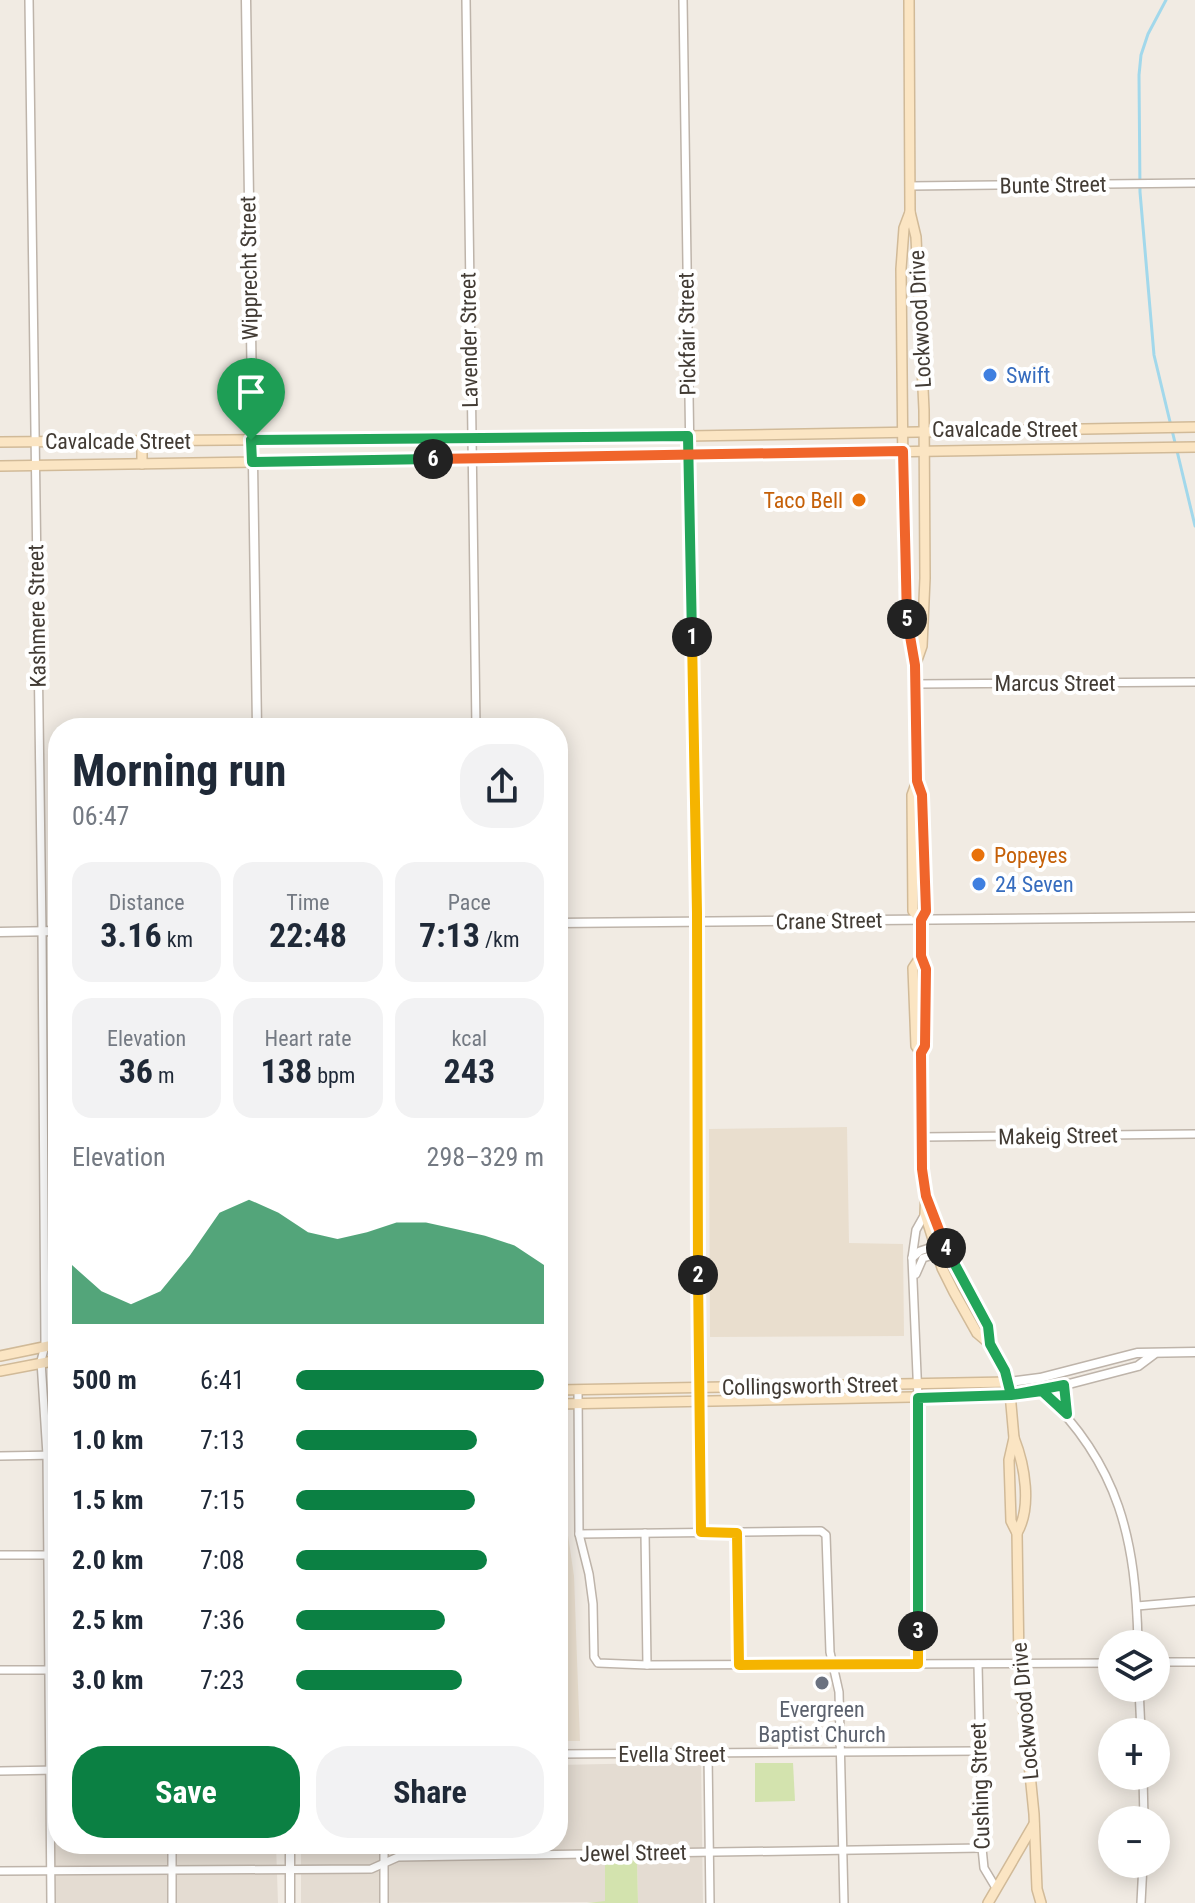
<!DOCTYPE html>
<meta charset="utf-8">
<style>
:root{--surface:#fff;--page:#f2f2f3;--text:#1f2937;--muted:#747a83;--accent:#0b8043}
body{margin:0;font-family:"Roboto Condensed",sans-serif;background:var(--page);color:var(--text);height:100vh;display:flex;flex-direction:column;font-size:30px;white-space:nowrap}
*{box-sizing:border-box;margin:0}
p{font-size:26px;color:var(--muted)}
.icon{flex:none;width:44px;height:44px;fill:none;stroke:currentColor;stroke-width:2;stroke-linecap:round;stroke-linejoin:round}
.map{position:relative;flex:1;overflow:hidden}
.drawer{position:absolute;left:48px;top:718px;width:520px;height:1136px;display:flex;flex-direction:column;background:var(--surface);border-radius:32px;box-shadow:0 4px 20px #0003}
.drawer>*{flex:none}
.fabs{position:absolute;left:1098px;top:1630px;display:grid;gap:16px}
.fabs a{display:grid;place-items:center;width:72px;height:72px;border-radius:50%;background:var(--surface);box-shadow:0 4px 20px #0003;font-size:40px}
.pin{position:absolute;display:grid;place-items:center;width:68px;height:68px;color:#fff;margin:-82px -34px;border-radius:50% 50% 50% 0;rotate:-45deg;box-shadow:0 0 8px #0007}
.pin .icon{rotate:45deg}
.km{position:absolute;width:40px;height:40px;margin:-20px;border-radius:50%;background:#222;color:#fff;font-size:22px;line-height:40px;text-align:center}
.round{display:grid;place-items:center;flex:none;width:84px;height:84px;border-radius:32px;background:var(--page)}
.headline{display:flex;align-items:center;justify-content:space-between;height:136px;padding:0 24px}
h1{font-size:44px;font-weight:700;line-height:60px}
.metrics{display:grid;grid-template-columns:repeat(3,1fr);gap:12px;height:136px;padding:8px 24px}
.metrics div{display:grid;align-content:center;border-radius:20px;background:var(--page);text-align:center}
.metrics b{font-size:34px;font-weight:700}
.metrics small{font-size:22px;font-weight:400}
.metrics p{font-size:22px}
.chart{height:224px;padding:16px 24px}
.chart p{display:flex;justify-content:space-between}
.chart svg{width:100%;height:144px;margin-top:8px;fill:var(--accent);opacity:.7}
.cta{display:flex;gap:16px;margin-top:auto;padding:16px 24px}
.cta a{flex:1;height:92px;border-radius:32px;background:var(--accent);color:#fff;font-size:32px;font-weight:700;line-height:92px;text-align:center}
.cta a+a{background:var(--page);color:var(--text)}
ul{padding:0 24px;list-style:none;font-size:26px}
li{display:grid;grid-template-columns:128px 96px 1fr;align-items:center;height:60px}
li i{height:20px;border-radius:10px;background:var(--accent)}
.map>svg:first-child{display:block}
</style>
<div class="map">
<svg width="1195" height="1903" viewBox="0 0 1195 1903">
<rect width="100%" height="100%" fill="#f1ebe3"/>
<g fill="#e4dcd2">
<path d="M 52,1459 L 58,1459 L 58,1550 L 53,1550 Z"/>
<path d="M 701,1762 L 703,1903 L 638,1903 L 637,1860 L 605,1858 L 605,1902 L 301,1903 L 301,1844 L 558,1844 L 558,1765 Z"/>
<path d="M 54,1776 L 58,1776 L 58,1844 L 276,1844 L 278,1903 L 55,1903 Z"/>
</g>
<g fill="#e9dece">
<path d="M 847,1127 L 849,1243 L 903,1244 L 904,1336 L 710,1337 L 709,1129 Z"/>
<path d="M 558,1413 L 566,1413 L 568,1535 L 574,1576 L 580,1741 L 558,1741 Z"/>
</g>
<g fill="#d3e3ae">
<path d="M 755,1763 L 793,1763 L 795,1801 L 755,1802 Z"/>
<path d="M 605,1858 L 637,1860 L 638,1903 L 587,1903 L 605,1901 Z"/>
</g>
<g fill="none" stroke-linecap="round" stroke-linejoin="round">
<path stroke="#a2d8eb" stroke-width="3" d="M 1166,0 L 1148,34 L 1141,55 L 1139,75 L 1140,192 L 1154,355 L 1195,526"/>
<defs>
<g id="minor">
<path d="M 29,0 L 42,931 L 45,1345 L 41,1361 L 47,1455 L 51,1903"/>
<path d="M 466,0 L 476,728"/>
<path d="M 683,0 L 697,923 L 701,1532"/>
<path d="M 910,186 L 1195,183"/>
<path d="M 916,684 L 1195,682"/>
<path d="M 921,1137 L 1195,1134"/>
<path d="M 912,1258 L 920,1251 L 944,1243"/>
<path d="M 916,1274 L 923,1258 L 948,1251"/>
<path d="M 1064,1385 L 1067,1414"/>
<path d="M 578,1390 L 579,1534 L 589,1574 L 593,1604 L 594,1657 L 598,1663 L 647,1665 L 1112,1663"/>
<path d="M 1042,1391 C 1120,1465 1136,1541 1138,1644"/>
<path d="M 0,1456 L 58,1455"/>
<path d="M 645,1533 L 647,1665"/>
<path d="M 737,1533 L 739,1665"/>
<path d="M 579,1534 L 821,1531 L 826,1535 L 830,1652 L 839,1692 L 844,1903"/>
<path d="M 0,1555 L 58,1555"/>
<path d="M 1137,1606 L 1195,1601"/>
<path d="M 1156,1662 L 1195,1662"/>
<path d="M 918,1664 L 918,1398 L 912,1258 L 916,1230 L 925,1214"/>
<path d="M 978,1664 L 982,1848 L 984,1868 L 996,1888"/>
<path d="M 0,1670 L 58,1670"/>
<path d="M 1139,1688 L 1141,1732"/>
<path d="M 558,1754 L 979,1751"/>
<path d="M 708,1754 L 710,1903"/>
<path d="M 0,1771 L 58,1770"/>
<path d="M 1143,1776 L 1144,1820"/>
<path d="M 172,1844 L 172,1903"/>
<path d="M 384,1844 L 384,1903"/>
<path d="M 0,1871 L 371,1869 L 398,1857 L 982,1848"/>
<path d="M 1141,1903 L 1143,1864"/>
</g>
<g id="tertiary">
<path d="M 246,0 L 257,728"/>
<path d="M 558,923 L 1195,917"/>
<path d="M 0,932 L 58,931"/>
<path d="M 1009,1382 L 1040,1378 L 1137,1353 L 1195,1352"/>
<path d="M 1011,1395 L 1042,1391 L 1138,1366 L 1154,1354"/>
<path d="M 290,1903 L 290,1844"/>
</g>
<g id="secondary">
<path d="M 909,0 L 910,212 L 916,237 L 924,410 L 925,578 L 922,646 L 916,663"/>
<path d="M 910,212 L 904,228 L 901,269 L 904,575 L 907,620 L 915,665 L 917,781 L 912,795 L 913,911 L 921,920"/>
<path d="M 142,441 L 142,464"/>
<path d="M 0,442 L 688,436 L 1195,427"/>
<path d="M 0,466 L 1195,447"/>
<path d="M 917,781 L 922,795 L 926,911 L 921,920 L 921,956 L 926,969 L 925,1046 L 921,1053 L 922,1169 L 926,1188 L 925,1214 L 942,1268 L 954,1292 L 977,1333 L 990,1344 L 1009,1382 L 1014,1438 L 1009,1460 L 1011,1521 L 1017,1533 L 1019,1664 L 1034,1814 L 1037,1889 L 1041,1903"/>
<path d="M 921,956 L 913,968 L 916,1046 L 921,1053"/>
<path d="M 928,1201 L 953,1263 L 988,1326 L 990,1344"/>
<path d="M 0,1356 L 58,1344"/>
<path d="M 0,1371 L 58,1360"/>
<path d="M 558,1390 L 1009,1382"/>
<path d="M 558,1404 L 1011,1395"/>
<path d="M 1014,1438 C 1025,1466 1032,1507 1017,1533"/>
<path d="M 988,1903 L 1034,1824"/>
</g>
</defs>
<use href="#minor" stroke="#beb4aa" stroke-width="10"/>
<use href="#tertiary" stroke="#beb4aa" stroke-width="11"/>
<use href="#secondary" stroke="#d1ba98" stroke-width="12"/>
<use href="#minor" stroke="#fff" stroke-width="7"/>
<use href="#tertiary" stroke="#fff" stroke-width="8"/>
<use href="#secondary" stroke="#fbe5c3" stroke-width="9"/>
</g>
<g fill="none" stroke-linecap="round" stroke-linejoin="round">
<defs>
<path id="split-1" d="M 251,440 L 688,436 L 692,637"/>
<path id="split-2" d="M 692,637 L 697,913 L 698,1275"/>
<path id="split-3" d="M 698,1275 L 701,1532 L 737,1533 L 739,1665 L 918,1664 L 918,1631"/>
<path id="split-4" d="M 918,1631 L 918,1398 L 1011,1395 L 1064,1385 L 1067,1414 L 1042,1391 L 1011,1395 L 1005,1371 L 990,1344 L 988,1326 L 946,1248"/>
<path id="split-5" d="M 907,619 L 915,665 L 917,781 L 922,795 L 926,911 L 921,920 L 921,956 L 926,969 L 925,1046 L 921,1053 L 922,1169 L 926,1196 L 946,1248"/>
<path id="split-6" d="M 433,459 L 903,451 L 907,619"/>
<path id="split-7" d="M 251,440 L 252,462 L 433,459"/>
</defs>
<use href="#split-1" stroke="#fff" stroke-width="16"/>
<use href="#split-2" stroke="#fff" stroke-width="16"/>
<use href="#split-3" stroke="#fff" stroke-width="16"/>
<use href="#split-4" stroke="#fff" stroke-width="16"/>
<use href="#split-5" stroke="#fff" stroke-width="16"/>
<use href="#split-6" stroke="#fff" stroke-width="16"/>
<use href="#split-7" stroke="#fff" stroke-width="16"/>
<use href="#split-1" stroke="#22a559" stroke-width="10"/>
<use href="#split-2" stroke="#f5b400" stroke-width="10"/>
<use href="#split-3" stroke="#f5b400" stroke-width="10"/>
<use href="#split-4" stroke="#22a559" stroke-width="10"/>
<use href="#split-5" stroke="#f0652b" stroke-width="10"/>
<use href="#split-6" stroke="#f0652b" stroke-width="10"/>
<use href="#split-7" stroke="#22a559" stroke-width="10"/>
</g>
<g fill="#3f7fe0" stroke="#fff" stroke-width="3">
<circle cx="990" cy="375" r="8"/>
<circle cx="979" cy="884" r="8"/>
</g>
<g fill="#e8710a" stroke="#fff" stroke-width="3">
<circle cx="859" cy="500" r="8"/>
<circle cx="978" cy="855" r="8"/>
</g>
<circle fill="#6b7280" stroke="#fff" stroke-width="3" cx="822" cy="1683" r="8"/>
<g text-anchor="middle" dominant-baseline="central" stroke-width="8" stroke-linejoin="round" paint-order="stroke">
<g font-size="22" fill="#423b34" stroke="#fff">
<text transform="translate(1053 185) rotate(-1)">Bunte Street</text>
<text transform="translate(249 268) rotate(-91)">Wipprecht Street</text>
<text transform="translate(920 319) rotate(-93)">Lockwood Drive</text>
<text transform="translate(687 334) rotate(-91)">Pickfair Street</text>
<text transform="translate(469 340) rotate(-91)">Lavender Street</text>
<text x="1005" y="429">Cavalcade Street</text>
<text x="118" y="441">Cavalcade Street</text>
<text transform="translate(37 616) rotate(-91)">Kashmere Street</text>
<text x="1055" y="683">Marcus Street</text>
<text transform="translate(829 921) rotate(-1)">Crane Street</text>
<text transform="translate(1058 1136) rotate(-1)">Makeig Street</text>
<text transform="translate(810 1386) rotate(-1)">Collingsworth Street</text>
<text transform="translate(1025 1711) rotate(-95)">Lockwood Drive</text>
<text x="672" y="1754">Evella Street</text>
<text transform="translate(980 1786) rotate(-92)">Cushing Street</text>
<text transform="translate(633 1853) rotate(-1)">Jewel Street</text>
</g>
<g font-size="22" fill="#366cbe" stroke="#fff" text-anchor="start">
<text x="1006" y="375">Swift</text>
<text x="995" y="884">24 Seven</text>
</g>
<g font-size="22" fill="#c56008" stroke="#fff" text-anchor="end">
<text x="843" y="500">Taco Bell</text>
<text x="994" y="855" text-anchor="start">Popeyes</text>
</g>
<g font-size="22" fill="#5b616d" stroke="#fff">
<text x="822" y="1709">Evergreen<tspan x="822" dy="25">Baptist Church</tspan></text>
</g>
</g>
</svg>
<div class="fabs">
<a><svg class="icon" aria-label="layers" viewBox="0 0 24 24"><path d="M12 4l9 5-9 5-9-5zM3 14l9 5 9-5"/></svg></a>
<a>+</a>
<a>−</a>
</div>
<div class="pin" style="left:251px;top:440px;background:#1e9e55"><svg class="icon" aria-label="arrive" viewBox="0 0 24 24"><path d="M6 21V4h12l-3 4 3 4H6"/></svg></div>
<b class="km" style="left:692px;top:637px">1</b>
<b class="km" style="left:698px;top:1275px">2</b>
<b class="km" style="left:918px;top:1631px">3</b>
<b class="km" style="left:946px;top:1248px">4</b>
<b class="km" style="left:907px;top:619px">5</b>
<b class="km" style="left:433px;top:459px">6</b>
<section class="drawer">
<div class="headline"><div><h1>Morning run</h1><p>06:47</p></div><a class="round"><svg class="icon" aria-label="share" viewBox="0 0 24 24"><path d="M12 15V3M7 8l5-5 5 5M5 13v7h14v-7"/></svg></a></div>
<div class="metrics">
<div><p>Distance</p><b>3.16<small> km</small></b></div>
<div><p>Time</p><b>22:48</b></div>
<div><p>Pace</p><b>7:13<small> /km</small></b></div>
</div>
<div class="metrics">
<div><p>Elevation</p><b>36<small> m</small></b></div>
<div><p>Heart rate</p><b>138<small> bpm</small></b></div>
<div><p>kcal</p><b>243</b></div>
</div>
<div class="chart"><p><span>Elevation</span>298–329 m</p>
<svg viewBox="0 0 160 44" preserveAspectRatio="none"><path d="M0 44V26L10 34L20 38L30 34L40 23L50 10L60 6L70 10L80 16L90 18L100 16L110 13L120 13L130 15L140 17L150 20L160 26V44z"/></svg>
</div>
<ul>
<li><b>500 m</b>6:41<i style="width:100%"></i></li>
<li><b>1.0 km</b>7:13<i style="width:73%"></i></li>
<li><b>1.5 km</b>7:15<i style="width:72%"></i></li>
<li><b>2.0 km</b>7:08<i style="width:77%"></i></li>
<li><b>2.5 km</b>7:36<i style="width:60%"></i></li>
<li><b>3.0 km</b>7:23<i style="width:67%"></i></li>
</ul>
<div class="cta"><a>Save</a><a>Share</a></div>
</section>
</div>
